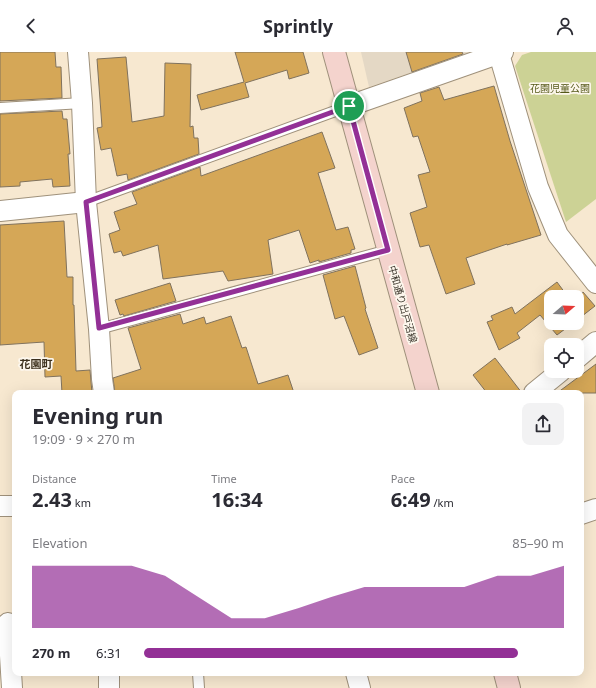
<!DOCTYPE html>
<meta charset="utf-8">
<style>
:root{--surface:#fff;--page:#f2f2f3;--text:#2b2b33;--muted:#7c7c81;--accent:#933096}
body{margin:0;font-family:"Noto Sans","Noto Sans JP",sans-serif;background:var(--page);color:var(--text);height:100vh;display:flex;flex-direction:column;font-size:15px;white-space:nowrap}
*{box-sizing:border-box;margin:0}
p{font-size:13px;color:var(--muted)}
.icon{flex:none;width:22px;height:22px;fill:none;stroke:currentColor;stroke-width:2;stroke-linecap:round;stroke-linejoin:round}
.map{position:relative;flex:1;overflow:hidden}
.side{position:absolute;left:12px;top:338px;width:572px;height:286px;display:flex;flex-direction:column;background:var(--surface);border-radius:8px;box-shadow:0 4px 16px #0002}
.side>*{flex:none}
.needle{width:26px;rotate:71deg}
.tools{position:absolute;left:544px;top:238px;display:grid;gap:8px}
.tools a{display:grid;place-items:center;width:40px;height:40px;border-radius:8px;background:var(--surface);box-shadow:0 4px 16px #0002;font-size:20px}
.pin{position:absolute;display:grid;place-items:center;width:34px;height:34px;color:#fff;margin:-17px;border:2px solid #fff;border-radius:50%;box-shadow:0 1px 4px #0007}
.round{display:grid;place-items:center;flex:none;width:42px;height:42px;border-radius:8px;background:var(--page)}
.overview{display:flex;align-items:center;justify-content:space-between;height:68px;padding:0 20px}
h1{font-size:22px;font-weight:700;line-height:30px}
.figures{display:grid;grid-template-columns:repeat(3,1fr);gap:6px;height:68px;padding:4px 20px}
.figures div{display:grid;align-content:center}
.figures b{font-size:20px;font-weight:700}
.figures small{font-size:11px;font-weight:400}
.figures p{font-size:11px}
.chart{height:112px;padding:8px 20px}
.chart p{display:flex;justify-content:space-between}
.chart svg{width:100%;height:72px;margin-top:4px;fill:var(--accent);opacity:.7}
ul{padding:0 20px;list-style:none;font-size:13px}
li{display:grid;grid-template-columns:64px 48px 1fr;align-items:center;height:30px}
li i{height:10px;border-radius:5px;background:var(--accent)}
header{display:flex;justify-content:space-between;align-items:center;height:52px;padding:0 20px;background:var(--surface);font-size:18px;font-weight:700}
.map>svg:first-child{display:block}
</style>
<header><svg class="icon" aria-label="back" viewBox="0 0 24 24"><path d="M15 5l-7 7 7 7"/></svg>Sprintly<svg class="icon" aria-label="person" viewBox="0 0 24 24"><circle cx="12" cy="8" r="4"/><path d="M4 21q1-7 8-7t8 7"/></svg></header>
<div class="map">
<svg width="596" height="636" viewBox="0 0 596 636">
<rect width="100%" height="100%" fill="#f7e8d0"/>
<path fill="#e4d8c5" d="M 361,0 L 471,0 L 369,35 Z"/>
<path fill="#ccd295" d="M 531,0 L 596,0 L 596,147 L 566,170 L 515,14 L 522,3 Z"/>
<g fill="#d5a757" stroke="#80725d">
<path d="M 0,0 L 55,0 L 56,15 L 61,15 L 62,46 L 0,49 Z"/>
<path d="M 235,0 L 303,0 L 309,21 L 289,27 L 287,18 L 245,31 L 249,45 L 201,58 L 197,43 L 244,30 Z"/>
<path d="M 406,0 L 462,0 L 463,2 L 412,20 Z"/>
<path d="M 126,5 L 132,70 L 164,64 L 165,11 L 191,12 L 190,75 L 193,74 L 194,86 L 198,86 L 199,102 L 128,128 L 127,122 L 117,124 L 111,96 L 101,98 L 97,76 L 102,75 L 97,7 Z"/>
<path d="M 494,34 L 510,89 L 541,183 L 507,193 L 507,192 L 466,206 L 475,232 L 446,242 L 429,193 L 420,195 L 410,161 L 427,155 L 418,123 L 430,120 L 418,84 L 413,85 L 404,56 L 422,49 L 420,41 L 439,35 L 444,48 Z"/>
<path d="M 62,59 L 63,67 L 67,67 L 70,102 L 68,102 L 70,134 L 53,135 L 52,127 L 20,130 L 20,134 L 0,135 L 0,62 Z"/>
<path d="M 322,80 L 335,116 L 318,121 L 336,178 L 348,175 L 355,197 L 351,198 L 351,201 L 319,210 L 319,208 L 310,211 L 299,178 L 268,188 L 273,222 L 228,229 L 223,219 L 163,227 L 158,193 L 123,204 L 121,199 L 114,201 L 109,182 L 120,178 L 114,160 L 137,152 L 132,140 L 200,115 L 201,124 Z"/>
<path d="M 64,169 L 67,225 L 73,225 L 73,253 L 74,253 L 76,319 L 90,318 L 92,341 L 62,341 L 61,324 L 45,325 L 44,290 L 0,293 L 0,173 Z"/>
<path d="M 355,214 L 366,256 L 365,257 L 378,296 L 359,303 L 344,264 L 335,267 L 323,223 Z"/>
<path d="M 557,230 L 568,245 L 551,245 L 551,271 L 573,271 L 557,283 L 540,263 L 517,281 L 520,286 L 499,298 L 487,270 L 493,268 L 491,264 L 512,255 L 515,262 Z"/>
<path d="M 170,231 L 176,249 L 124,264 L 123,262 L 120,263 L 115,248 Z"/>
<path d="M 583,240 L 595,254 L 577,268 L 577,245 Z"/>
<path d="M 180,262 L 183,272 L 204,265 L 206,272 L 231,264 L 242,296 L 246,295 L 258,332 L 288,323 L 294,341 L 115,341 L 113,326 L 141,317 L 128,276 Z"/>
<path d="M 495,306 L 522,341 L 487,341 L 473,323 Z"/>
<path d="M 596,312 L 596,341 L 557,341 Z"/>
</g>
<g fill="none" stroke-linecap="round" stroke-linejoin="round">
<defs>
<g id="lane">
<path d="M 0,56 L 82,51"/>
<path d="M 86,150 L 349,54"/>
<path d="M 99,277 L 388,198"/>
<path d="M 198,621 L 199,636"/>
</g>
<g id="street">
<path d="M 78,0 L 82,51 L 86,150 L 99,277 L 102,327 L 104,341"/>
<path d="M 499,2 L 538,135 L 558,183 L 596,231"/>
<path d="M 349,54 L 503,0"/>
<path d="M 0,159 L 86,150"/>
<path d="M 577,306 L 596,290"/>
<path d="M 534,341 L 561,319"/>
<path d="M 0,454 L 15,454"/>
<path d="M 581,462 L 596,457"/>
<path d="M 8,571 L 12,636"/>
<path d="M 356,621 L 360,636"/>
<path d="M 109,636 L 109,621"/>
</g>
<g id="secondary">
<path d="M 334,0 L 428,341"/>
<path d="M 505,621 L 509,636"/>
</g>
</defs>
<use href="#lane" stroke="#9f917b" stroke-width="12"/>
<use href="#street" stroke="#9f917b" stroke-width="22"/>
<use href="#secondary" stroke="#9f917b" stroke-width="24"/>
<use href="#lane" stroke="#fff" stroke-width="10"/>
<use href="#street" stroke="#fff" stroke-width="20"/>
<use href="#secondary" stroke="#f4d3cd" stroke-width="22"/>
</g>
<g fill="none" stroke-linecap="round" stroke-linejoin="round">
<defs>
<path id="route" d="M 349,54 L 388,198 L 99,276 L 86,150 Z"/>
</defs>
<use href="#route" stroke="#fff" stroke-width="8"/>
<use href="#route" stroke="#933096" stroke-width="5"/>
</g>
<g text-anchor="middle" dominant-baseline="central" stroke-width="3.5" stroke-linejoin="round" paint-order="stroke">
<g font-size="10" fill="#555919" stroke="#fdf7ed">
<text x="560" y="36">花園児童公園</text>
</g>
<g font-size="10" fill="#3d372d" stroke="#fdf7ed">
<text transform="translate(403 252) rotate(74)">中和通り出戸沼線</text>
</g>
<g font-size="11" font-weight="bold" fill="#3c301d" stroke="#fdf7ed">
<text x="36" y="311">花園町</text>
</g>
</g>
</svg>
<div class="tools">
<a><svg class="needle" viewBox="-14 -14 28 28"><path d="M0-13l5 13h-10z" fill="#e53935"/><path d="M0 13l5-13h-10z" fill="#7c7c81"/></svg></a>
<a><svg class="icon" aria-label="locate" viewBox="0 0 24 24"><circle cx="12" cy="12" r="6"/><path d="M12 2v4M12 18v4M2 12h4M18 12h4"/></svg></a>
</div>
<div class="pin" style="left:349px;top:54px;background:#1e9e55"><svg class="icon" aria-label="arrive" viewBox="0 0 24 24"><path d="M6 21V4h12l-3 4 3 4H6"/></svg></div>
<section class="side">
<div class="overview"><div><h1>Evening run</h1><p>19:09 · 9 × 270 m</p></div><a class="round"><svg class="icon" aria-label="share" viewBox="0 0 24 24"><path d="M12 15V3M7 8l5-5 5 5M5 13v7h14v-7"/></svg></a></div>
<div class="figures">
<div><p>Distance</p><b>2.43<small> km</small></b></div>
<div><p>Time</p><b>16:34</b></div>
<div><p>Pace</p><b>6:49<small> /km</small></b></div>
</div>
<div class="chart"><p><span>Elevation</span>85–90 m</p>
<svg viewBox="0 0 160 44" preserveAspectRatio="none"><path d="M0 44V6L10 6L20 6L30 6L40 12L50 25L60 38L70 38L80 32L90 25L100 19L110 19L120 19L130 19L140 12L150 12L160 6V44z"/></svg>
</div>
<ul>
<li><b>270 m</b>6:31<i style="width:89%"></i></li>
</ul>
</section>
</div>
